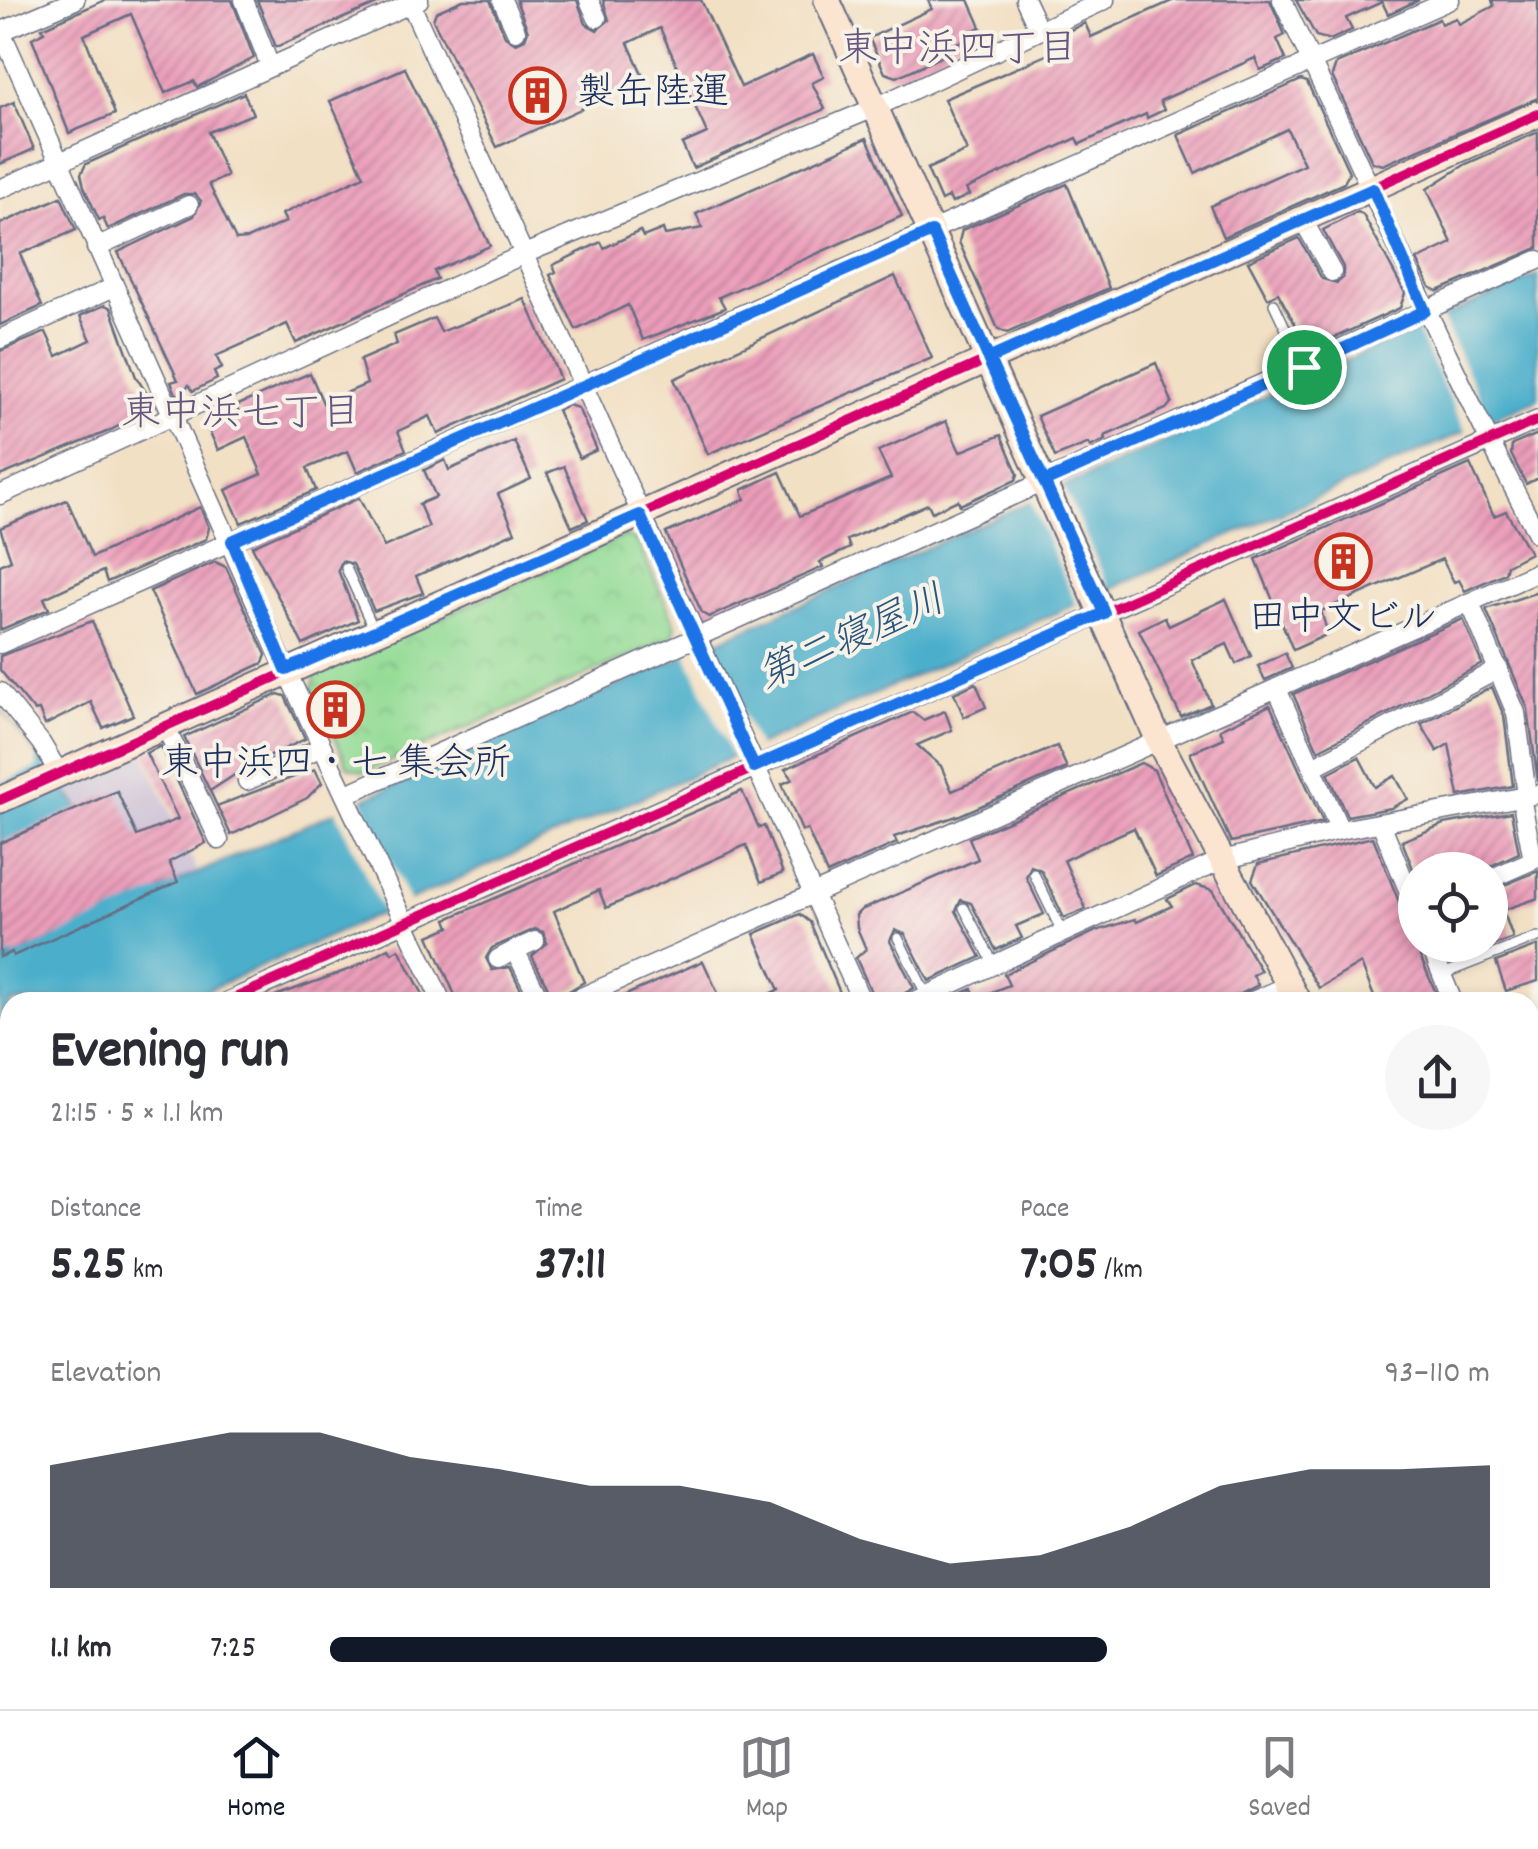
<!DOCTYPE html>
<meta charset="utf-8">
<style>
:root{--surface:#fff;--page:#f7f7f7;--text:#2b2b33;--muted:#7c7c81;--line:#e1e1e2;--accent:#111827}
body{margin:0;font-family:Dekko,"Klee One",sans-serif;background:var(--page);color:var(--text);height:100vh;display:flex;flex-direction:column;font-size:38px;white-space:nowrap}
*{box-sizing:border-box;margin:0}
p{font-size:32px;color:var(--muted)}
.icon{flex:none;width:55px;height:55px;fill:none;stroke:currentColor;stroke-width:2;stroke-linecap:round;stroke-linejoin:round}
.map{position:relative;flex:1;overflow:hidden}
.panel{position:absolute;left:0px;top:992px;width:1540px;height:718px;display:flex;flex-direction:column;background:var(--surface);border-radius:30px 30px 0 0;box-shadow:0 5px 15px #0003}
.panel>*{flex:none}
.tools{position:absolute;left:1398px;top:852px;display:grid;gap:20px}
.tools a{display:grid;place-items:center;width:110px;height:110px;border-radius:50%;background:var(--surface);box-shadow:0 5px 15px #0003;font-size:50px}
.pin{position:absolute;display:grid;place-items:center;width:85px;height:85px;color:#fff;margin:-42px;border:5px solid #fff;border-radius:50%;box-shadow:0 2px 10px #0007}
.round{display:grid;place-items:center;flex:none;width:105px;height:105px;border-radius:52px;background:var(--page)}
.headline{display:flex;align-items:center;justify-content:space-between;height:170px;padding:0 50px}
h1{font-size:55px;font-weight:700;line-height:75px}
.figures{display:grid;grid-template-columns:repeat(3,1fr);gap:15px;height:170px;padding:10px 50px}
.figures div{display:grid;align-content:center}
.figures b{font-size:50px;font-weight:700}
.figures small{font-size:28px;font-weight:400}
.figures p{font-size:28px}
.chart{height:280px;padding:20px 50px}
.chart p{display:flex;justify-content:space-between}
.chart svg{width:100%;height:180px;margin-top:10px;fill:var(--accent);opacity:.7}
ul{padding:0 50px;list-style:none;font-size:32px}
li{display:grid;grid-template-columns:160px 120px 1fr;align-items:center;height:75px}
li i{height:25px;border-radius:12px;background:var(--accent)}
.tab-bar{display:flex;justify-content:space-around;align-items:center;height:140px;border-top:2px solid var(--line);background:var(--surface);font-size:28px;color:var(--muted)}
.tab-bar a{display:grid;justify-items:center;gap:5px}
.tab-bar .active{color:var(--accent)}
.map>svg:first-child{display:block}
</style>
<div class="map">
<svg width="1538" height="1709" viewBox="0 0 1538 1709">
<defs>
<pattern id="park-crowns" width="20" height="18" patternUnits="userSpaceOnUse" patternTransform="scale(2.5)"><rect width="20" height="18" fill="#94dc96"/><path d="M2 6a3 3 0 1 1 6 0M12 15a3 3 0 1 1 6 0" fill="none" stroke="#7fbd84"/></pattern>
<pattern id="building-hatch" width="6" height="6" patternUnits="userSpaceOnUse" patternTransform="scale(2.5)"><rect width="6" height="6" fill="#ec9eba"/><path d="M-1 1l2-2M0 6l6-6M5 7l2-2" fill="none" stroke="#be819a"/></pattern>
</defs>
<rect width="100%" height="100%" fill="#f7f3e8"/>
<filter id="ink" filterUnits="userSpaceOnUse"><feTurbulence type="fractalNoise" baseFrequency=".01" numOctaves="2"/><feDisplacementMap in="SourceGraphic" scale="20" xChannelSelector="R" yChannelSelector="G"/><feConvolveMatrix kernelMatrix="1 2 1 2 8 2 1 2 1" color-interpolation-filters="sRGB"/></filter>
<filter id="wash" filterUnits="userSpaceOnUse"><feTurbulence type="fractalNoise" baseFrequency=".0048" numOctaves="4" result="noise"/><feDisplacementMap in="SourceGraphic" scale="40" xChannelSelector="R" yChannelSelector="G"/><feGaussianBlur stdDeviation="2.25" result="paint"/><feColorMatrix in="noise" values="0 0 0 0 0 0 0 0 0 0 0 0 0 0 0 0 0 1.4 0 .05"/><feComposite in="paint" operator="in"/></filter>
<g filter="url(#wash)">
<rect width="100%" height="100%" fill="#f2e0c4"/>
<path fill="#cbbfd5" d="M 142,749 L 198,873 L 0,962 L 0,813 Z"/>
<path fill="url(#park-crowns)" stroke="#58867a" stroke-width="2.5" d="M 624,536 L 637,541 L 676,625 L 672,638 L 365,772 L 348,767 L 312,687 L 317,672 Z"/>
<g fill="#4cafcb" stroke="#346f94" stroke-width="2.5">
<path d="M 1538,275 L 1538,399 L 181,1002 L 10,1002 L 10,1179 L 0,1157 L 0,962 L 49,939 L 0,926 L 0,710 L 78,806 L 160,890 Z"/>
<path d="M 253,1700 L 325,1700 L 329,1709 L 257,1709 Z"/>
</g>
<g fill="#f2e0c4">
<path d="M 1440,315 L 1492,423 L 1467,435 L 1415,327 Z"/>
<path d="M 1062,483 L 1110,591 L 1077,606 L 1029,498 Z"/>
<path d="M 710,640 L 758,747 L 733,759 L 685,652 Z"/>
<path d="M 0,710 L 38,757 L 36,768 L 0,784 Z"/>
<path d="M 360,795 L 410,903 L 384,915 L 334,807 Z"/>
</g>
<g id="blocks">
<g fill="url(#building-hatch)">
<path d="M 105,0 L 232,0 L 254,58 L 197,87 L 194,81 L 165,93 L 131,14 L 84,35 L 115,114 L 69,133 L 32,38 L 44,32 L 42,28 Z"/>
<path d="M 257,0 L 386,0 L 276,47 Z"/>
<path d="M 463,0 L 490,0 L 505,36 L 516,43 L 525,39 L 528,31 L 516,0 L 577,0 L 586,24 L 597,30 L 609,20 L 603,0 L 701,0 L 741,87 L 813,54 L 824,77 L 812,83 L 825,109 L 693,168 L 682,144 L 707,133 L 660,28 L 628,43 L 645,80 L 497,147 L 433,20 L 436,12 Z"/>
<path d="M 928,0 L 969,0 L 981,27 L 972,31 L 974,35 L 947,48 L 949,53 L 897,77 L 885,73 L 869,38 L 932,9 Z"/>
<path d="M 1174,0 L 1270,0 L 1285,35 L 1277,39 L 1286,59 L 1260,70 L 1255,58 L 1160,101 L 1164,110 L 1147,118 L 1146,114 L 1080,144 L 1077,138 L 966,189 L 969,195 L 952,203 L 949,197 L 941,201 L 927,169 L 967,151 L 944,99 L 1070,45 L 1064,33 L 1085,23 L 1091,37 Z"/>
<path d="M 1296,0 L 1419,0 L 1388,14 L 1382,2 L 1346,18 L 1352,30 L 1330,40 L 1316,36 Z"/>
<path d="M 1492,0 L 1538,0 L 1538,98 L 1383,165 L 1372,162 L 1332,76 L 1336,64 L 1439,19 L 1441,24 L 1456,18 L 1459,24 L 1494,6 Z"/>
<path d="M 405,68 L 490,246 L 434,271 L 437,279 L 296,343 L 287,324 L 216,356 L 222,368 L 214,372 L 217,379 L 193,391 L 189,385 L 177,396 L 171,382 L 178,380 L 118,252 L 194,216 L 201,201 L 195,194 L 184,194 L 108,229 L 103,218 L 99,220 L 84,187 L 81,174 L 86,164 L 244,93 L 253,114 L 208,132 L 227,176 L 209,184 L 236,240 L 247,239 L 286,222 L 282,214 L 364,176 L 330,101 Z"/>
<path d="M 1301,80 L 1307,82 L 1349,172 L 1344,183 L 1223,237 L 1210,206 L 1304,164 L 1287,129 L 1195,173 L 1178,135 Z"/>
<path d="M 14,102 L 34,149 L 0,164 L 0,108 Z"/>
<path d="M 1538,132 L 1538,248 L 1438,291 L 1430,287 L 1417,260 L 1452,243 L 1427,189 L 1466,164 Z"/>
<path d="M 867,138 L 902,216 L 719,297 L 725,308 L 643,340 L 628,305 L 576,330 L 550,275 L 556,272 L 553,265 L 601,242 L 604,248 L 640,231 L 643,237 L 663,229 L 665,235 L 702,228 L 696,214 Z"/>
<path d="M 1067,184 L 1109,288 L 1007,333 L 998,329 L 959,242 L 962,230 Z"/>
<path d="M 61,197 L 76,230 L 20,254 L 42,306 L 0,325 L 0,224 Z"/>
<path d="M 1358,212 L 1363,215 L 1405,293 L 1400,308 L 1309,349 L 1278,293 L 1268,298 L 1248,261 L 1299,238 L 1322,279 L 1337,283 L 1343,278 L 1343,267 L 1323,230 Z"/>
<path d="M 895,276 L 932,358 L 708,454 L 674,379 Z"/>
<path d="M 525,299 L 560,379 L 438,434 L 430,416 L 398,431 L 406,450 L 357,472 L 348,451 L 307,468 L 316,490 L 241,523 L 226,490 L 262,474 L 246,437 L 218,450 L 208,428 L 239,413 L 236,406 L 310,373 L 323,403 L 367,384 L 360,360 L 397,344 L 394,335 L 434,318 L 441,332 Z"/>
<path d="M 105,305 L 111,308 L 136,377 L 155,406 L 109,431 L 0,476 L 0,351 L 46,332 L 57,356 L 91,340 L 80,316 Z"/>
<path d="M 1156,363 L 1172,402 L 1166,409 L 1105,436 L 1106,440 L 1090,447 L 1089,443 L 1055,457 L 1037,416 Z"/>
<path d="M 568,405 L 578,408 L 597,450 L 579,458 L 557,410 Z"/>
<path d="M 946,421 L 960,452 L 1001,435 L 1018,474 L 1016,480 L 960,505 L 958,500 L 932,512 L 928,504 L 847,540 L 850,548 L 820,562 L 823,567 L 709,617 L 702,613 L 666,533 L 745,499 L 742,490 L 780,472 L 800,516 L 830,504 L 891,478 L 878,451 Z"/>
<path d="M 1538,434 L 1538,478 L 1526,484 L 1511,454 L 1512,445 Z"/>
<path d="M 514,441 L 531,479 L 498,494 L 515,532 L 416,576 L 423,593 L 374,611 L 353,564 L 342,561 L 338,570 L 358,620 L 303,645 L 252,546 L 359,498 L 384,547 L 429,527 L 419,504 L 436,497 L 424,470 L 445,460 L 449,470 Z"/>
<path d="M 1470,464 L 1494,516 L 1506,511 L 1530,553 L 1507,565 L 1505,573 L 1465,591 L 1459,580 L 1454,582 L 1442,559 L 1321,611 L 1328,634 L 1293,650 L 1256,559 Z"/>
<path d="M 564,466 L 588,520 L 572,527 L 547,473 Z"/>
<path d="M 67,500 L 92,557 L 200,507 L 209,528 L 206,539 L 107,582 L 103,571 L 44,598 L 49,609 L 0,630 L 0,565 L 11,560 L 0,528 Z"/>
<path d="M 215,562 L 226,567 L 266,655 L 263,663 L 197,694 L 150,591 Z"/>
<path d="M 1538,592 L 1538,782 L 1528,709 L 1486,609 Z"/>
<path d="M 1226,599 L 1251,656 L 1236,664 L 1227,644 L 1192,660 L 1211,704 L 1181,717 L 1139,630 L 1165,617 L 1169,626 Z"/>
<path d="M 1463,619 L 1482,664 L 1318,750 L 1293,694 Z"/>
<path d="M 92,621 L 133,715 L 103,728 L 91,702 L 45,725 L 39,710 L 34,711 L 0,670 L 0,656 Z"/>
<path d="M 1285,653 L 1292,668 L 1265,680 L 1258,666 Z"/>
<path d="M 976,683 L 986,707 L 964,717 L 954,693 Z"/>
<path d="M 336,686 L 355,724 L 335,733 L 331,725 L 327,727 L 312,697 Z"/>
<path d="M 1492,687 L 1504,716 L 1513,786 L 1459,796 L 1449,744 L 1437,751 L 1421,724 Z"/>
<path d="M 278,694 L 285,696 L 305,739 L 242,770 L 210,791 L 217,806 L 315,769 L 322,783 L 307,798 L 231,835 L 184,737 Z"/>
<path d="M 1270,705 L 1323,822 L 1231,842 L 1190,753 L 1224,738 L 1220,729 Z"/>
<path d="M 945,711 L 952,730 L 917,745 L 941,766 L 952,791 L 1057,746 L 1067,768 L 960,815 L 894,837 L 897,843 L 827,874 L 807,829 L 802,831 L 782,784 L 793,779 L 785,769 L 913,712 L 923,720 Z"/>
<path d="M 161,746 L 206,843 L 169,862 L 178,882 L 13,956 L 12,952 L 0,957 L 0,843 L 117,791 L 137,836 L 178,819 L 146,753 Z"/>
<path d="M 1359,757 L 1375,787 L 1395,776 L 1408,799 L 1391,808 L 1347,816 L 1328,773 Z"/>
<path d="M 1141,763 L 1154,770 L 1193,859 L 1156,876 L 1134,828 L 1100,843 L 1064,860 L 1086,909 L 1064,918 L 1041,870 L 1031,866 L 1026,877 L 1044,914 L 1016,926 L 1022,938 L 996,950 L 971,903 L 961,900 L 956,911 L 981,957 L 929,981 L 905,934 L 895,930 L 890,941 L 914,988 L 903,994 L 901,1002 L 873,996 L 856,958 L 866,949 L 857,928 L 856,915 L 861,910 L 978,859 L 969,838 Z"/>
<path d="M 742,791 L 759,828 L 764,826 L 783,873 L 761,882 L 746,845 L 606,908 L 599,890 L 554,911 L 584,982 L 559,997 L 551,994 L 532,956 L 547,943 L 543,932 L 535,929 L 492,948 L 486,958 L 492,970 L 510,967 L 527,1002 L 458,1002 L 429,936 L 450,927 L 447,919 Z"/>
<path d="M 1511,812 L 1519,853 L 1482,870 L 1415,870 L 1415,874 L 1402,841 L 1444,824 Z"/>
<path d="M 1373,837 L 1403,912 L 1415,919 L 1415,945 L 1440,1002 L 1376,1002 L 1361,963 L 1319,988 L 1252,880 L 1258,864 Z"/>
<path d="M 1538,871 L 1538,898 L 1503,910 L 1513,938 L 1450,962 L 1443,945 L 1490,945 L 1490,891 Z"/>
<path d="M 1196,885 L 1213,890 L 1261,971 L 1253,975 L 1258,985 L 1225,1002 L 942,1002 L 972,989 L 977,998 L 1009,985 L 1004,974 L 1096,931 L 1135,919 L 1137,922 L 1172,906 L 1167,899 Z"/>
<path d="M 800,914 L 810,922 L 844,1002 L 752,1002 L 779,990 L 754,934 Z"/>
<path d="M 1538,946 L 1538,981 L 1506,991 L 1496,962 Z"/>
<path d="M 389,948 L 392,953 L 399,949 L 427,1002 L 259,1002 L 353,968 Z"/>
<path d="M 703,961 L 722,1002 L 610,1002 Z"/>
</g>
</g>
</g>
<g filter="url(#ink)">
<use href="#blocks" fill-opacity="0" stroke="#666d82" stroke-width="2.5"/>
<g fill="none" stroke-linecap="round" stroke-linejoin="round">
<defs>
<g id="lane">
<path d="M 1274,304 L 1303,365"/>
<path d="M 346,568 L 374,630"/>
<path d="M 1034,874 L 1062,932"/>
<path d="M 964,908 L 994,964"/>
<path d="M 898,938 L 927,996"/>
<path d="M 1443,974 L 1538,937"/>
<path d="M 1530,1021 L 1538,1019"/>
<path d="M 0,1228 L 10,1228"/>
<path d="M 464,1700 L 464,1709"/>
<path d="M 1355,1708 L 1355,1709"/>
<path d="M 965,1709 L 966,1700"/>
<path d="M 1032,1709 L 1034,1700"/>
</g>
<g id="street">
<path d="M 244,0 L 270,66"/>
<path d="M 409,0 L 862,1002"/>
<path d="M 502,0 L 516,31"/>
<path d="M 589,0 L 597,18"/>
<path d="M 1025,0 L 1039,30"/>
<path d="M 1282,0 C 1368,178 1445,360 1538,535"/>
<path d="M 0,29 L 286,670 L 442,1002"/>
<path d="M 0,32 L 75,0"/>
<path d="M 0,189 L 419,0"/>
<path d="M 1303,220 L 1332,272"/>
<path d="M 96,248 L 189,205"/>
<path d="M 0,339 L 114,287"/>
<path d="M 0,495 L 522,255 L 874,108 L 1105,0"/>
<path d="M 1470,603 L 1516,713 L 1527,796"/>
<path d="M 0,644 L 1450,0"/>
<path d="M 1277,689 L 1340,830"/>
<path d="M 0,692 L 41,743 L 59,773"/>
<path d="M 165,726 L 219,840"/>
<path d="M 1313,767 L 1499,669"/>
<path d="M 247,781 L 322,747"/>
<path d="M 345,795 L 1538,260"/>
<path d="M 1381,823 L 1415,907"/>
<path d="M 1490,879 L 1533,860 L 1521,797"/>
<path d="M 1430,945 L 1453,1002"/>
<path d="M 515,950 L 535,941"/>
<path d="M 498,959 L 515,950 L 541,1002"/>
<path d="M 226,1002 L 1538,420"/>
<path d="M 570,1002 L 1538,572"/>
<path d="M 913,1002 L 1219,861 L 1340,830 L 1538,794"/>
<path d="M 1250,1002 L 1287,986"/>
<path d="M 1530,1174 L 1538,1171"/>
<path d="M 0,1188 L 10,1209"/>
<path d="M 1530,1316 L 1538,1307"/>
<path d="M 1530,1446 L 1538,1441"/>
<path d="M 1530,1472 L 1538,1481"/>
<path d="M 0,1566 L 10,1565"/>
<path d="M 1530,1625 L 1538,1627"/>
<path d="M 236,1700 L 240,1709"/>
<path d="M 345,1700 L 350,1709"/>
<path d="M 508,1700 L 509,1709"/>
</g>
<g id="secondary">
<path d="M 827,0 L 1160,743 L 1298,1002"/>
<path d="M 0,800 L 1538,114"/>
</g>
</defs>
<use href="#lane" stroke="#666d82" stroke-width="12"/>
<use href="#street" stroke="#666d82" stroke-width="21"/>
<use href="#secondary" stroke="#666d82" stroke-width="29"/>
<use href="#lane" stroke="#fff" stroke-width="9"/>
<use href="#street" stroke="#fff" stroke-width="18"/>
<use href="#secondary" stroke="#fce5d0" stroke-width="25"/>
<g stroke="#1b2f5e" stroke-width="6">
<path d="M 1530,1659 L 1538,1655"/>
<path d="M 1530,1676 L 1538,1673"/>
<path d="M 1402,1709 L 1427,1700"/>
<path d="M 1449,1709 L 1473,1700"/>
<path d="M 1484,1709 L 1506,1700"/>
<path d="M 1533,1709 L 1538,1707"/>
</g>
<defs>
<g id="cycleway">
<path d="M 0,800 L 1538,114"/>
<path d="M 226,1002 L 1538,420"/>
</g>
</defs>
<use href="#cycleway" stroke="#f7f3e8" stroke-width="16"/>
<use href="#cycleway" stroke="#d6006c" stroke-width="10"/>
</g>
</g>
<g fill="none" stroke-linecap="round" stroke-linejoin="round" filter="url(#ink)">
<defs>
<path id="route" d="M 1304,367 L 1044,482 L 932,232 L 232,541 L 286,670 L 640,515 L 754,767 L 1104,613 L 1097,597 L 988,359 L 1373,189 L 1425,311 L 1304,367"/>
</defs>
<use href="#route" stroke="#fff" stroke-width="20"/>
<use href="#route" stroke="#1a73e8" stroke-width="12"/>
</g>
<defs>
<symbol id="building-ring" viewBox="-11 -11 22 22"><circle r="9.5" fill="#f7f3e8" stroke="#c8321e" stroke-width="1.5"/><path d="M-4-6H4V6H1V3H-1V6H-4ZM-2.5-4.3h1.7v1.8h-1.7ZM.8-4.3h1.7v1.8H.8ZM-2.5-1h1.7V.8h-1.7ZM.8-1h1.7V.8H.8Z" fill="#c8321e"/></symbol>
</defs>
<g fill-rule="evenodd">
<use href="#building-ring" x="506" y="64" width="63" height="63"/>
<use href="#building-ring" x="1312" y="530" width="63" height="63"/>
<use href="#building-ring" x="304" y="678" width="63" height="63"/>
</g>
<g text-anchor="middle" dominant-baseline="central" stroke-width="8" stroke-linejoin="round" paint-order="stroke">
<g font-size="38" fill="#1b2f5e" stroke="#f7f3e8">
<text x="577" y="95" text-anchor="start">製缶陸運</text>
<text x="1343" y="620">田中文ビル</text>
<text x="336" y="766">東中浜四・七 集会所</text>
</g>
<g font-size="40" fill="#64567e" stroke="#f7f3e8">
<text x="958" y="52">東中浜四丁目</text>
<text x="241" y="416">東中浜七丁目</text>
</g>
<g font-size="40" font-style="italic" fill="#2a557f" stroke="#f7f3e8">
<text transform="translate(853 641) rotate(-24)">第二寝屋川</text>
</g>
</g>
</svg>
<div class="tools">
<a><svg class="icon" aria-label="locate" viewBox="0 0 24 24"><circle cx="12" cy="12" r="6"/><path d="M12 2v4M12 18v4M2 12h4M18 12h4"/></svg></a>
</div>
<div class="pin" style="left:1304px;top:367px;background:#1e9e55"><svg class="icon" aria-label="arrive" viewBox="0 0 24 24"><path d="M6 21V4h12l-3 4 3 4H6"/></svg></div>
<section class="panel">
<div class="headline"><div><h1>Evening run</h1><p>21:15 · 5 × 1.1 km</p></div><a class="round"><svg class="icon" aria-label="share" viewBox="0 0 24 24"><path d="M12 15V3M7 8l5-5 5 5M5 13v7h14v-7"/></svg></a></div>
<div class="figures">
<div><p>Distance</p><b>5.25<small> km</small></b></div>
<div><p>Time</p><b>37:11</b></div>
<div><p>Pace</p><b>7:05<small> /km</small></b></div>
</div>
<div class="chart"><p><span>Elevation</span>93–110 m</p>
<svg viewBox="0 0 160 44" preserveAspectRatio="none"><path d="M0 44V14L10 10L20 6L30 6L40 12L50 15L60 19L70 19L80 23L90 32L100 38L110 36L120 29L130 19L140 15L150 15L160 14V44z"/></svg>
</div>
<ul>
<li><b>1.1 km</b>7:25<i style="width:67%"></i></li>
</ul>
</section>
</div>
<nav class="tab-bar">
<a class="active"><svg class="icon" aria-label="home" viewBox="0 0 24 24"><path d="M3 11l9-7 9 7M6 9v11h12V9"/></svg>Home</a>
<a><svg class="icon" aria-label="map" viewBox="0 0 24 24"><path d="M3 6l6-2 6 2 6-2v14l-6 2-6-2-6 2zM9 4v14M15 6v14"/></svg>Map</a>
<a><svg class="icon" aria-label="saved" viewBox="0 0 24 24"><path d="M7 4h10v16l-5-4-5 4z"/></svg>Saved</a>
</nav>
